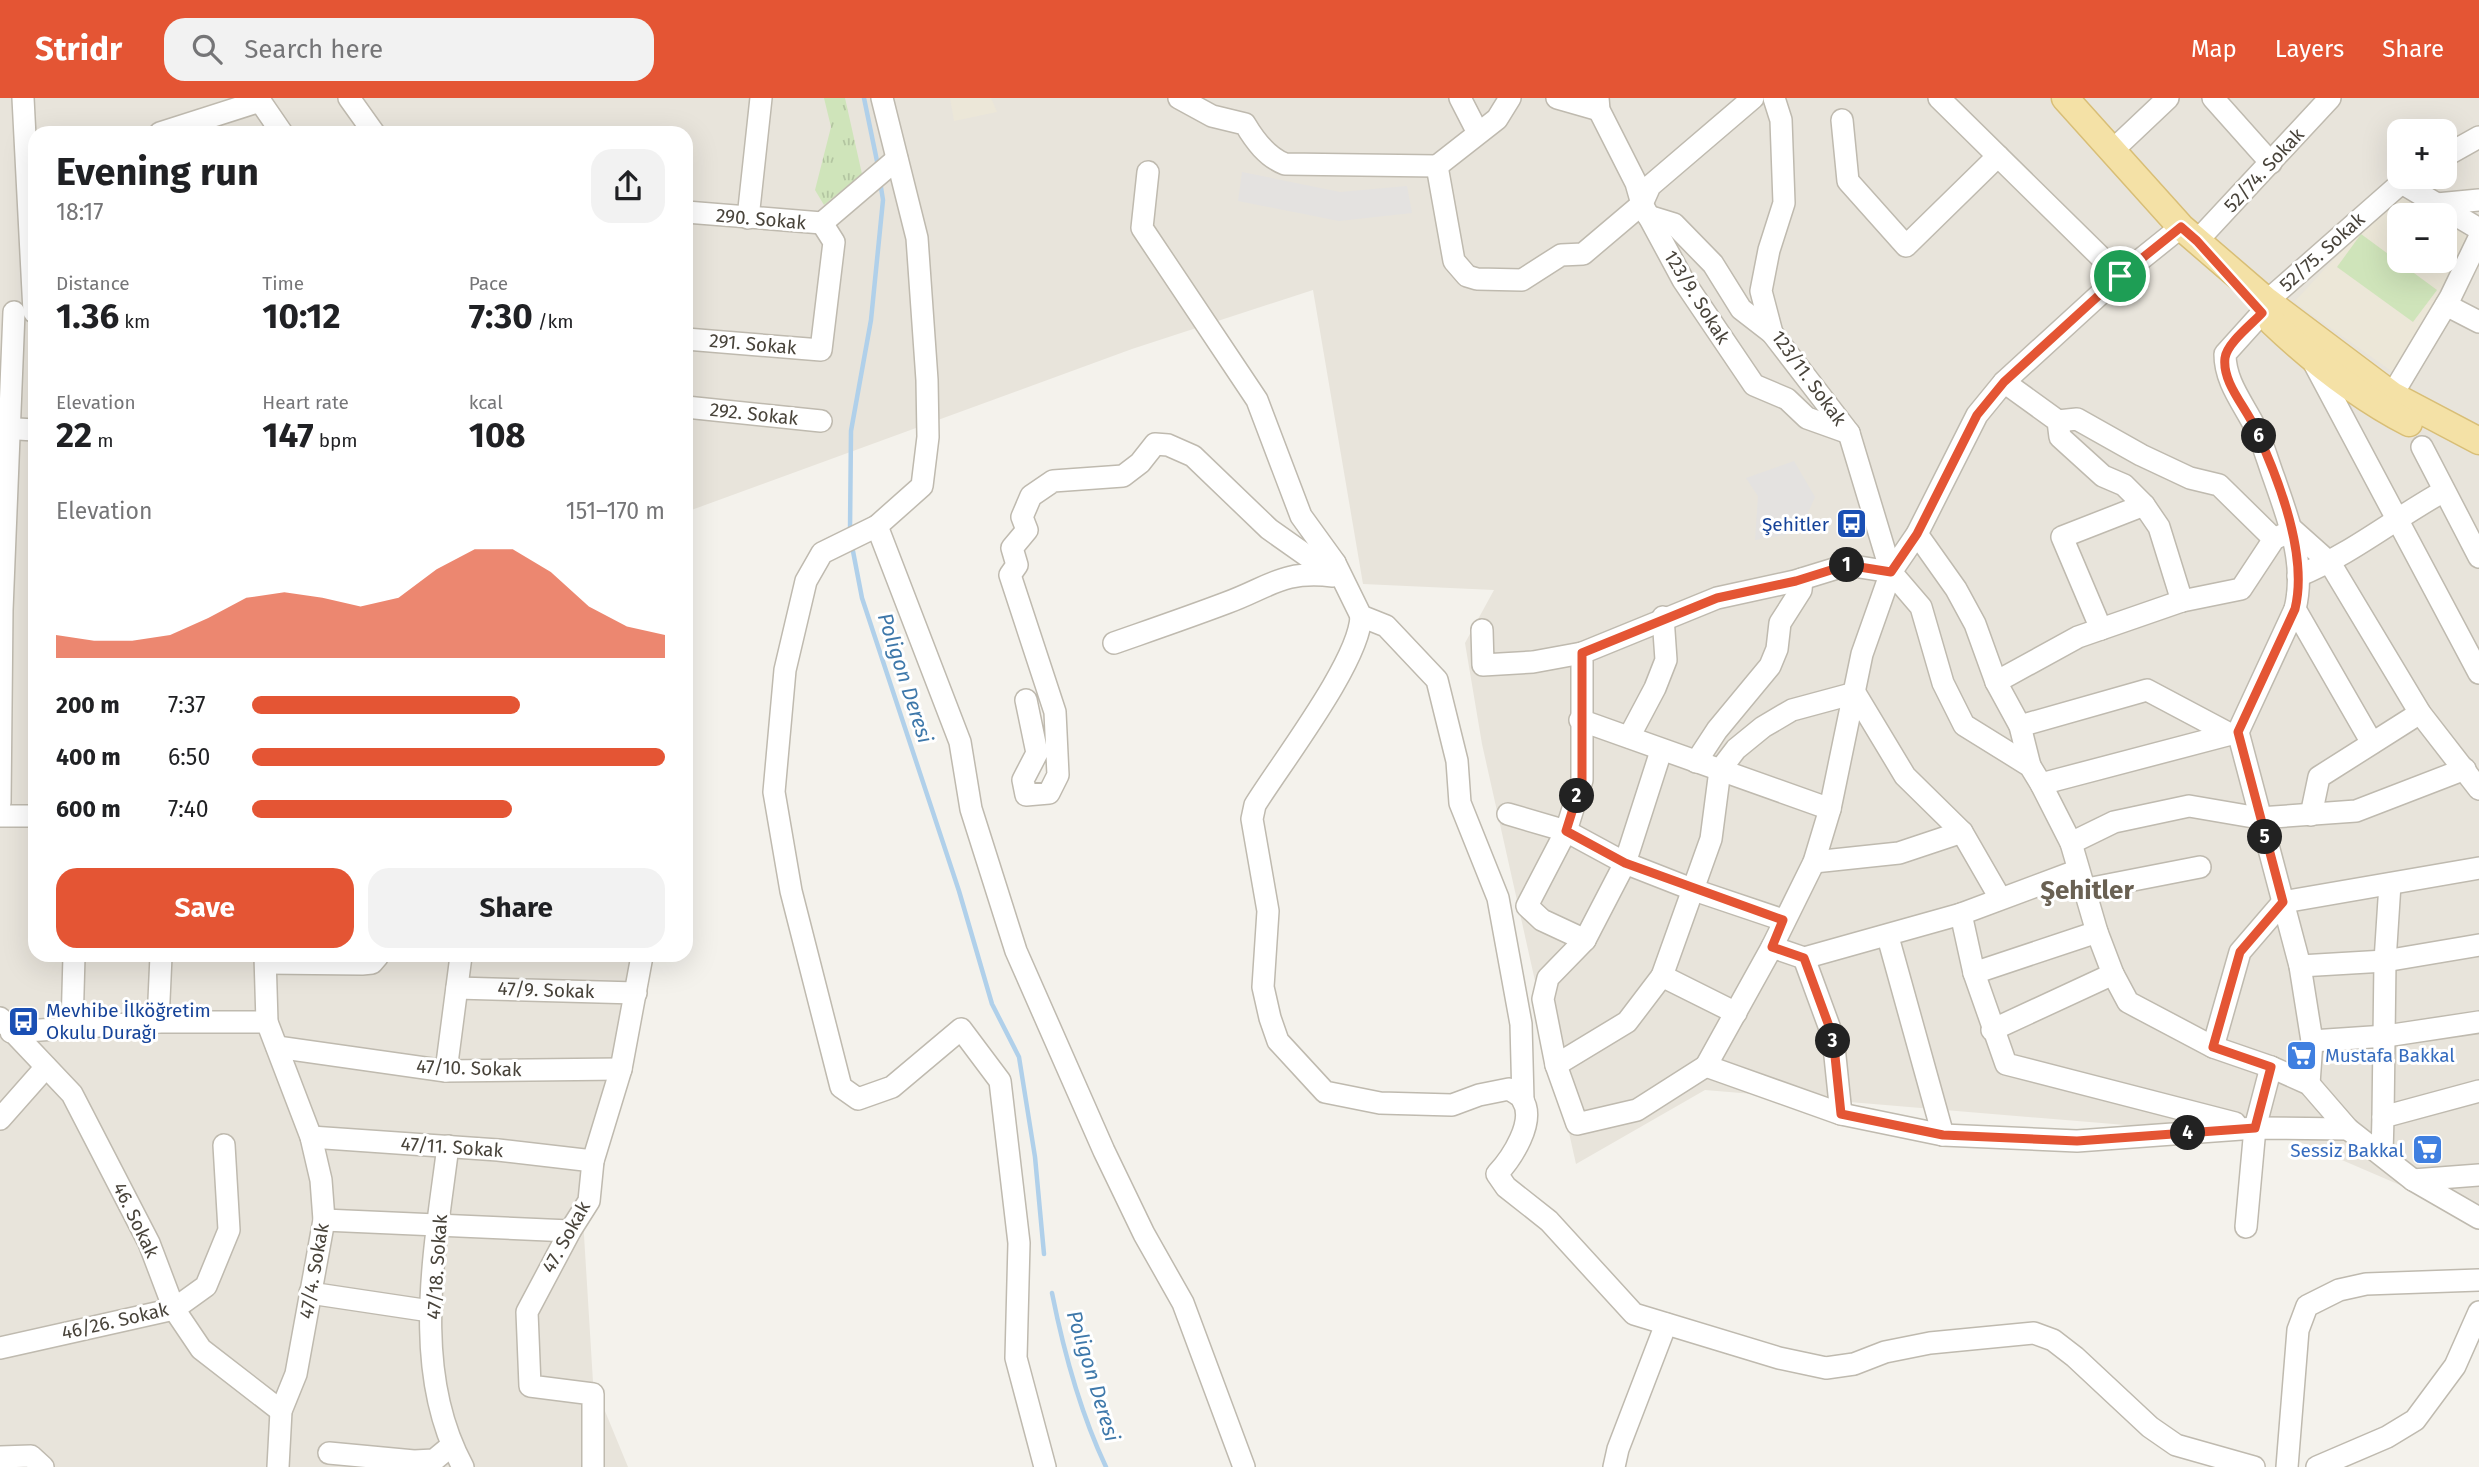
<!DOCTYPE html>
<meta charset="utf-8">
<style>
:root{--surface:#fff;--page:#f2f2f2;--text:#202124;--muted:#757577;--accent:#e45534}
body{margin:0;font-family:"Fira Sans",sans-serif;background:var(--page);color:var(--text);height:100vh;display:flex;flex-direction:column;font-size:26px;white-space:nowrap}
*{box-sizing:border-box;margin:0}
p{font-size:23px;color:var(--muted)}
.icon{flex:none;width:38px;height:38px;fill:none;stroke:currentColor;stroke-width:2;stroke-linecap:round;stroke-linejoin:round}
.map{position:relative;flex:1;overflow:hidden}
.panel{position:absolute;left:28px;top:28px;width:665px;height:836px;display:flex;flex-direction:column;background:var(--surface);border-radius:21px;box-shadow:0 7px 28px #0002}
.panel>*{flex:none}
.controls{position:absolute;left:2387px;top:21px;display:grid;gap:14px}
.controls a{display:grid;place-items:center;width:70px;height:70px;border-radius:14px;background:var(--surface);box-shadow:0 7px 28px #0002;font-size:35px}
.pin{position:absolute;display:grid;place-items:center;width:60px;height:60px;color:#fff;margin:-30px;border:4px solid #fff;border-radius:50%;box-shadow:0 2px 7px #0007}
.km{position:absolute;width:35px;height:35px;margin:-18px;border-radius:50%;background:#222;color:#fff;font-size:19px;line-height:35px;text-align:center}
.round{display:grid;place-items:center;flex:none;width:74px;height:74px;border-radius:21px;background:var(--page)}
.headline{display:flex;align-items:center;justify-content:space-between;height:119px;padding:0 28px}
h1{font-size:38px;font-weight:700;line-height:52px}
.stats{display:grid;grid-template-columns:repeat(3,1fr);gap:10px;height:119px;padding:7px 28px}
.stats div{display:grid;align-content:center}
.stats b{font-size:35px;font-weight:700}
.stats small{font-size:19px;font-weight:400}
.stats p{font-size:19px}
.chart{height:196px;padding:14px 28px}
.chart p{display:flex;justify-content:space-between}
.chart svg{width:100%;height:126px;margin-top:7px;fill:var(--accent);opacity:.7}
.action{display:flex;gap:14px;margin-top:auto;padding:14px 28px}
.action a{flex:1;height:80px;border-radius:21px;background:var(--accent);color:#fff;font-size:28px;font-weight:700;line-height:80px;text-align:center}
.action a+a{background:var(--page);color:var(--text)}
ul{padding:0 28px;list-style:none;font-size:23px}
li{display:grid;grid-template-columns:112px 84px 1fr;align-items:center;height:52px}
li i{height:18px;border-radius:9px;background:var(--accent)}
header{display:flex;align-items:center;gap:42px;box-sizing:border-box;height:98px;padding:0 35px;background:var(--accent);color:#fff}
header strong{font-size:33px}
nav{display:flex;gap:38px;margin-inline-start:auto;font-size:24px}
.search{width:490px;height:63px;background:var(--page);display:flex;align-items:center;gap:18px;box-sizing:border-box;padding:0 24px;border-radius:21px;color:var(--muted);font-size:26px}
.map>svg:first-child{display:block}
</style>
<header>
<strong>Stridr</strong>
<div class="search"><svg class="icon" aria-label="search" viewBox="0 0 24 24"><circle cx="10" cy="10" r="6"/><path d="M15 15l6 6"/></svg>Search here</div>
<nav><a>Map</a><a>Layers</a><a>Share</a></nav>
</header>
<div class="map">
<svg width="2479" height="1369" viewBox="0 0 2479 1369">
<defs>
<pattern id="park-tufts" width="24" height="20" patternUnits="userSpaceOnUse" patternTransform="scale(1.75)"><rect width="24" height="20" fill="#cfe4ba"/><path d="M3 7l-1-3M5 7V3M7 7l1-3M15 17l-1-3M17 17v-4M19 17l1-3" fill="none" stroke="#b3c5a1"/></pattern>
</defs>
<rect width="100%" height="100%" fill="#f4f2ec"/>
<path fill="#e8e4db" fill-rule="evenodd" d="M 0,0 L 2479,0 L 2479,1121 L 2293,1041 L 1705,992 L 1576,1066 L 1482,646 L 1465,545 L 1494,492 L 1363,486 L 1313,192 L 1132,251 L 686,414 L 686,35 L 35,35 L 35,858 L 643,858 L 581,1088 L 593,1284 L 628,1369 L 0,1369 ZM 2399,33 L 2445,33 L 2445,79 L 2399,79 ZM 2399,117 L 2445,117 L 2445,163 L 2399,163 Z"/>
<g fill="#ece7d8">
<path d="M 950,0 L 991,0 L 997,14 L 954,23 Z"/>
<path d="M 2399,91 L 2441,117 L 2399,117 L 2399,163 L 2445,163 L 2445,120 L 2474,138 L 2394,275 L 2294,204 Z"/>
</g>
<path fill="#cfe4ba" d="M 2361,136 L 2437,192 L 2413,224 L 2337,169 Z"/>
<path fill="url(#park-tufts)" d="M 824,0 L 845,0 L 862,76 L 824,107 L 815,92 L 831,29 Z"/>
<g fill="#e4e2e0">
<path d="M 1242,74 L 1340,94 L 1407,88 L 1412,115 L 1339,123 L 1238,103 Z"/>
<path d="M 1794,363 L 1815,399 L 1807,417 L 1785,437 L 1755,442 L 1758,398 L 1746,380 Z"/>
</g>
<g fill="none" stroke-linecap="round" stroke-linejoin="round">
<g stroke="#b0d0ea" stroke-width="4.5">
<path d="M 864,0 L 878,68"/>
<path d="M 850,432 L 851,333 L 871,222 L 883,102 L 880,83"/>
<path d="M 852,448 L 862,500 L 959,793 L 992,906 L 1019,959 L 1035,1059 L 1044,1156"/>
<path d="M 1052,1195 C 1064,1255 1080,1314 1106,1369"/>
</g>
<defs>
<g id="minor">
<path d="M 23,0 L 34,214"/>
<path d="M 258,0 L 282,35"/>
<path d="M 349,0 L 374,35"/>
<path d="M 882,0 L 917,140 L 927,282 L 928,339 L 922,388 L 877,428 L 822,455 L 806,483 L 785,572 L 774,694 L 791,793 L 841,989 L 858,1001 L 892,989 L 961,931 L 1000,983 L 1019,1145 L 1016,1260 L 1045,1369"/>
<path d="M 1179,0 L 1212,18 L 1245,26 C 1255,43 1267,59 1285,66 L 1437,68"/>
<path d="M 1460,0 L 1478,35"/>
<path d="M 1557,0 L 1599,12"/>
<path d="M 1598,0 L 1599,12 L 1636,85 L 1642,106 L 1683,182 L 1754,287 L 1787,301 L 1807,320 L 1849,335"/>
<path d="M 1774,0 L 1781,22 L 1784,105 L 1769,152 L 1761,193 L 1772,235 L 1849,335 L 1891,474"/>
<path d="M 1939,0 L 2120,178"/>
<path d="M 2213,0 L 2271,65"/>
<path d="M 1842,22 L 1848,83 L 1906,148 L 1998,58"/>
<path d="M 160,35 L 260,3"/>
<path d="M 2113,52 L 2168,0"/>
<path d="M 2445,58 L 2479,39"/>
<path d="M 1437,68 L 1454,163 L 1467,178 L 1477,181 L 1522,182 L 1561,157 L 1583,156 L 1642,106 L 1650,88 L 1753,0"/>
<path d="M 1437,68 L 1497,21 L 1510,0"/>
<path d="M 1148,74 L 1142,130 L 1257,302 L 1301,418 L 1335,465 L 1361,518 L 1386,528 L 1437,582 L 1457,663 L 1460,705 L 1498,800 L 1521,926 L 1523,1002"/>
<path d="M 2400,84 L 2479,131"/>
<path d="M 2437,106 L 2479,102"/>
<path d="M 686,114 L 822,125 L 897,61"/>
<path d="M 1648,118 L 1674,126 L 1713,166 L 1741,211 L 1772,235"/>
<path d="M 748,120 L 761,0"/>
<path d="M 2181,129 L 2120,178 L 2004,284 L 1977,317 L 1917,436 L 1891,474 L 1862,556 L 1830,711 L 1814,764 L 1772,849 L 1706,968 L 1841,1016 L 1943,1037 L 2077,1043 L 2255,1030 L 2348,1031"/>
<path d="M 2197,143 L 2330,0"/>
<path d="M 2267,203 L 2408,79"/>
<path d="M 2446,207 L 2479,224"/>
<path d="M 2262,215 L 2225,256 C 2225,284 2243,305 2255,329 C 2263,345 2268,364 2274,380 C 2289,423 2306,466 2295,511 L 2238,634 L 2300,868 L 2312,943 L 2309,986"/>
<path d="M 686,241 L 821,252 L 834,144 L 822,125"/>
<path d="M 2314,265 L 2479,575"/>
<path d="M 2004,284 L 2058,323 L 2060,339 L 2103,378 L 2124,387 L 2144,407 L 2159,429 L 2182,503"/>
<path d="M 2392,297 L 2450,200 L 2479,140"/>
<path d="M 686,309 L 821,323"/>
<path d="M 2058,323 L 2077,321 L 2141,357 L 2190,380 L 2219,387 L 2274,441"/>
<path d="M 0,330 L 35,332"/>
<path d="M 2422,349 L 2479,459"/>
<path d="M 877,428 L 960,644 L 971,711 L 1016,853 L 1104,1053 L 1144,1136 L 1183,1205 L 1244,1369"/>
<path d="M 1917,436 L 1956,491 L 1975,526 L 1996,584 L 2020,628 L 2030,668"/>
<path d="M 2298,478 C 2350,457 2395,420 2444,393"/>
<path d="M 2295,511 L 2372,645"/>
<path d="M 1361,518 C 1360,563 1281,665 1255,707 L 1252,721 L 1268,813 L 1263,889 L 1270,920 L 1278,943 L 1325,994 L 1380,1005 L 1452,1007 L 1479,997 L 1509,991 C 1513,994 1520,997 1522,1001 C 1537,1023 1511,1061 1497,1076 L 1506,1089 L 1549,1123 L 1634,1216 L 1779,1260 L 1826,1270 L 1854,1266 L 1885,1254 L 1930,1245 L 2034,1235 L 2053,1242 L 2075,1259 L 2150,1329 L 2176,1347 L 2254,1369"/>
<path d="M 2101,531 L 2062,439 L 2144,407"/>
<path d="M 1482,532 L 1483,567 L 1533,564 L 1582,555"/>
<path d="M 1114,545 C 1151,532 1189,519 1226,505 C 1270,489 1282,472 1333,478"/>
<path d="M 1996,584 L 2078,539 L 2182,503 L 2241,491 L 2274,441 L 2293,432 L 2330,465 L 2420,615 L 2479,691"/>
<path d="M 1026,602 L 1037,655 L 1023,682 L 1026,697 L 1049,695 L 1058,677 L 1055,614 L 1010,477 L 1017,467 L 1012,450 L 1027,432 L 1022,419 L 1031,398 L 1053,383 L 1123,378 L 1140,365 L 1155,346 L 1168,347 L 1193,358 L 1269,431 L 1320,467 L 1335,465"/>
<path d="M 1580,622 L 1830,711"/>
<path d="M 2020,628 L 2147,592 L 2228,635"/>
<path d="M 1629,639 L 1655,590 L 1666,562 L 1663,519"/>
<path d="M 1661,653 L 1625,765 L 1585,842 L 1548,880 L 1543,901 L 1556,967 L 1577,1026 L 1637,1012 L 1706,968"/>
<path d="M 1696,664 L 1717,632 L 1770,568 L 1777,551 L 1780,525 L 1801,492 L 1802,481"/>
<path d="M 2041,686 L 2235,635"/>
<path d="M 0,705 L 2,512 L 14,214"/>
<path d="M 1508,716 L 1566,733 L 1625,765 L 1694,792 L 1783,822"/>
<path d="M 2311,717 L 2319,679 L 2420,615"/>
<path d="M 0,718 L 35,718"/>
<path d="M 2071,745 L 2114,724 L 2189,708 L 2259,720 L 2356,713 L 2465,671"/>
<path d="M 1814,764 L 1899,755 L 1962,734"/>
<path d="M 2082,792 L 2200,769"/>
<path d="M 1961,816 L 1974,875 L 2006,966 L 2235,1025"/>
<path d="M 1888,839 L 1943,1037"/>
<path d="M 1585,842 L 1542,822 L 1527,808 L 1566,733 L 1582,682 L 1582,555 L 1717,500 L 1795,483 L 1847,467 L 1891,474 L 1921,509 L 1943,585 L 1964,627 L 2030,668 L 2041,686 L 2071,745 L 2097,834 L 2113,876 L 2128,904 L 2213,949 L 2271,969 L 2309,986 L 2348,1031 L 2413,1082 L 2479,1120"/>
<path d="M 1772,849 L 1804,860 L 1961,816 L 2076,773"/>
<path d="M 265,858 L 267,924 L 311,1039 L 321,1082 L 324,1122 L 296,1276 L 281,1313 L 278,1369"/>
<path d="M 1804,860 L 1833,939 L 1841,1016"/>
<path d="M 266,865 L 362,866 L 372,865 L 378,858"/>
<path d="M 2300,868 L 2385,863 L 2479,847"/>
<path d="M 1974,875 L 2097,834"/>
<path d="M 1662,878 L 1736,915"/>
<path d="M 457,890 L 636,895"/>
<path d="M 0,920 L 72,996 L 149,1145 L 174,1211 L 201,1251 L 281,1313"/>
<path d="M 158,924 L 161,858"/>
<path d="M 72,930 L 74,858"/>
<path d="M 1992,932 L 2113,876"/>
<path d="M 11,934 L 158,924 L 267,924"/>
<path d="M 2312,943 L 2386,938 L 2479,924"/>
<path d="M 277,949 L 446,973 L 621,971"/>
<path d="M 2213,949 L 2240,854 L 2283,804 L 2479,770"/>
<path d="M 1556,967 L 1627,924 L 1662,878 L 1711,741 L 1720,672 L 1736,651 L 1763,629 L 1792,612 L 1855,595 L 1905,678 L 1962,734 L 2000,800"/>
<path d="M 446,973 L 461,858"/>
<path d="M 2383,1019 L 2385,863 L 2390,786"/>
<path d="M 0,1021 L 46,969"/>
<path d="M 311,1039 L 498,1052 L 593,1063"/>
<path d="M 448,1048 C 435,1152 410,1272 463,1369"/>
<path d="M 2382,1056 L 2383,1019 L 2479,993"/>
<path d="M 2413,1082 L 2479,1077"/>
<path d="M 324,1122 L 570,1133"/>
<path d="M 2246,1129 L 2255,1030 L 2271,969"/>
<path d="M 310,1195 L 430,1213"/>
<path d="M 0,1250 L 174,1211 L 206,1188 L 229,1132 L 224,1047"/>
<path d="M 329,1355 L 414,1363 L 434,1362 L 451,1348"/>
<path d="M 0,1359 L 31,1358 L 43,1369"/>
<path d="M 593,1369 L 593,1296 L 530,1288 L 527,1214 L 570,1133 L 589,1103 L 593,1063 L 621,971 L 642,858"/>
<path d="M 1614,1369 L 1618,1351 L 1666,1226"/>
<path d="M 2287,1369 L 2298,1232 L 2307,1208 L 2339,1192 L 2366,1186 L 2479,1182"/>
<path d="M 2317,1369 L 2387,1339 L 2415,1322 L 2455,1268 L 2479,1214"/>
</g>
<g id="major">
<path d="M 2065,0 L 2181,129 L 2267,203 L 2392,297 L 2479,343"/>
<path d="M 2272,224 C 2314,264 2357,298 2409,325"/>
</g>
</defs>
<use href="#minor" stroke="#bfbaaf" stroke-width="24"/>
<use href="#major" stroke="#d8be76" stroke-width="29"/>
<use href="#minor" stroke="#fff" stroke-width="21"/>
<use href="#major" stroke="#f4e1a6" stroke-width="26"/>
</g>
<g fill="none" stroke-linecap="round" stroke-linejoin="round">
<defs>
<path id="route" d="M 2181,129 L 2197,143 L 2262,215 C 2252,226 2227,245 2225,260 C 2222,285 2246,309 2256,332 C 2279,382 2308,458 2295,511 L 2238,634 L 2283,804 L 2240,854 L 2213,949 L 2271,969 L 2255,1030 L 2077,1043 L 1943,1037 L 1841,1016 L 1833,939 L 1804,860 L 1772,849 L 1783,822 L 1625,765 L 1566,733 L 1582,682 L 1582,555 L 1717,500 L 1796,483 L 1847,467 L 1891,474 L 1917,436 L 1977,317 L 2004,284 L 2120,178 Z"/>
</defs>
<use href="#route" stroke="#fff" stroke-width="14"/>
<use href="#route" stroke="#e45534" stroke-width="9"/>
</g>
<defs>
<symbol id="bus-square" viewBox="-11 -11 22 22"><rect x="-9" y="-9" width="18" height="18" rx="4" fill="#1a4fb4" stroke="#fff"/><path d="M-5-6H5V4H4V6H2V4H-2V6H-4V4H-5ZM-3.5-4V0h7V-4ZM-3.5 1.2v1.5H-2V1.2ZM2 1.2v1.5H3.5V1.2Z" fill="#fff"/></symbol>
<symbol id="supermarket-square" viewBox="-11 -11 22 22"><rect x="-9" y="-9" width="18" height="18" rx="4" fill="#3f7fe0" stroke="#fff"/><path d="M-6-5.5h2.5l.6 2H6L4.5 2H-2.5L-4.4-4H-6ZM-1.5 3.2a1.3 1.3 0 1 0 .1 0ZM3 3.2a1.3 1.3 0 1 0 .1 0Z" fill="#fff"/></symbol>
</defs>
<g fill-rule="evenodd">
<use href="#bus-square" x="1834" y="408" width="35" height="35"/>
<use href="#bus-square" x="6" y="906" width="35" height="35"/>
<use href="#supermarket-square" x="2284" y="940" width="35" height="35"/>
<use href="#supermarket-square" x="2410" y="1034" width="35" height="35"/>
</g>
<g text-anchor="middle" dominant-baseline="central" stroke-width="6" stroke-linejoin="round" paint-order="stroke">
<g font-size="19" fill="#48433a" stroke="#fff">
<text transform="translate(2264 72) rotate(-47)">52/74. Sokak</text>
<text transform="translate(761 121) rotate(5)">290. Sokak</text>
<text transform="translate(2322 154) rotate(-42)">52/75. Sokak</text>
<text transform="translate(1697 199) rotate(58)">123/9. Sokak</text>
<text transform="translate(753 246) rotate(5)">291. Sokak</text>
<text transform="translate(1809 280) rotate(54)">123/11. Sokak</text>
<text transform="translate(754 316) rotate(6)">292. Sokak</text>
<text transform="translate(546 892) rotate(2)">47/9. Sokak</text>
<text transform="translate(469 970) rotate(2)">47/10. Sokak</text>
<text transform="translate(452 1049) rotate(4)">47/11. Sokak</text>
<text transform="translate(136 1122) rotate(64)">46. Sokak</text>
<text transform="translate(566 1139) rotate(-61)">47. Sokak</text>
<text transform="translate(437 1169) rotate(-86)">47/18. Sokak</text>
<text transform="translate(314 1173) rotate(-80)">47/4. Sokak</text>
<text transform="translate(115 1223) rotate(-13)">46/26. Sokak</text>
</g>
<g font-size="19" fill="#164399" stroke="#fff" text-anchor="end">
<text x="1829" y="426">Şehitler</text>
<text x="46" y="912" text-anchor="start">Mevhibe İlköğretim<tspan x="46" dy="22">Okulu Durağı</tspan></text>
</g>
<g font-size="19" fill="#366cbe" stroke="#fff" text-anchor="start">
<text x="2325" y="957">Mustafa Bakkal</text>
<text x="2404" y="1052" text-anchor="end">Sessiz Bakkal</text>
</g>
<g font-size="21" font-style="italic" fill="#3e78aa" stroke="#fff">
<text transform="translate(905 580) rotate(72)">Poligon Deresi</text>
<text transform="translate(1093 1278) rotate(73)">Poligon Deresi</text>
</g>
<g font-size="26" font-weight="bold" fill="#6a6153" stroke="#fff">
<text x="2087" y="792">Şehitler</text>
</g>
</g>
</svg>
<div class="controls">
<a>+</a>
<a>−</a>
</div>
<div class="pin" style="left:2120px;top:178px;background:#1e9e55"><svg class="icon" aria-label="arrive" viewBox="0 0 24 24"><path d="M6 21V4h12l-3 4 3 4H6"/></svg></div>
<b class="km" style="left:1847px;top:467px">1</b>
<b class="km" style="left:1577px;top:698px">2</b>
<b class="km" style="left:1833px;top:943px">3</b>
<b class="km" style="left:2188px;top:1035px">4</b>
<b class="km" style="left:2265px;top:739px">5</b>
<b class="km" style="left:2259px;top:338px">6</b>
<section class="panel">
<div class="headline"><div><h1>Evening run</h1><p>18:17</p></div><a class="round"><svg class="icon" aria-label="share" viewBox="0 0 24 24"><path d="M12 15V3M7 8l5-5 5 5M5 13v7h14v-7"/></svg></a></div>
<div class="stats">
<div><p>Distance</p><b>1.36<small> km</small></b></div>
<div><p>Time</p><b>10:12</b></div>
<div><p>Pace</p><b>7:30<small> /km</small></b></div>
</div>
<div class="stats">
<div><p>Elevation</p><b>22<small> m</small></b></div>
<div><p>Heart rate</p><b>147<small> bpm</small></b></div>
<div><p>kcal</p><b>108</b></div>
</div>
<div class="chart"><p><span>Elevation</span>151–170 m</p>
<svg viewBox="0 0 160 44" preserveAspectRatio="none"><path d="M0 44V36L10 38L20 38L30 36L40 30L50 23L60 21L70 23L80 26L90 23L100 13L110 6L120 6L130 14L140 26L150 33L160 36V44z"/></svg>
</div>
<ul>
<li><b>200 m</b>7:37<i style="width:65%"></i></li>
<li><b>400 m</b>6:50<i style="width:100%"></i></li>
<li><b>600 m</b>7:40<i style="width:63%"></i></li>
</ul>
<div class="action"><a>Save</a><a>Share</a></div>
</section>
</div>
